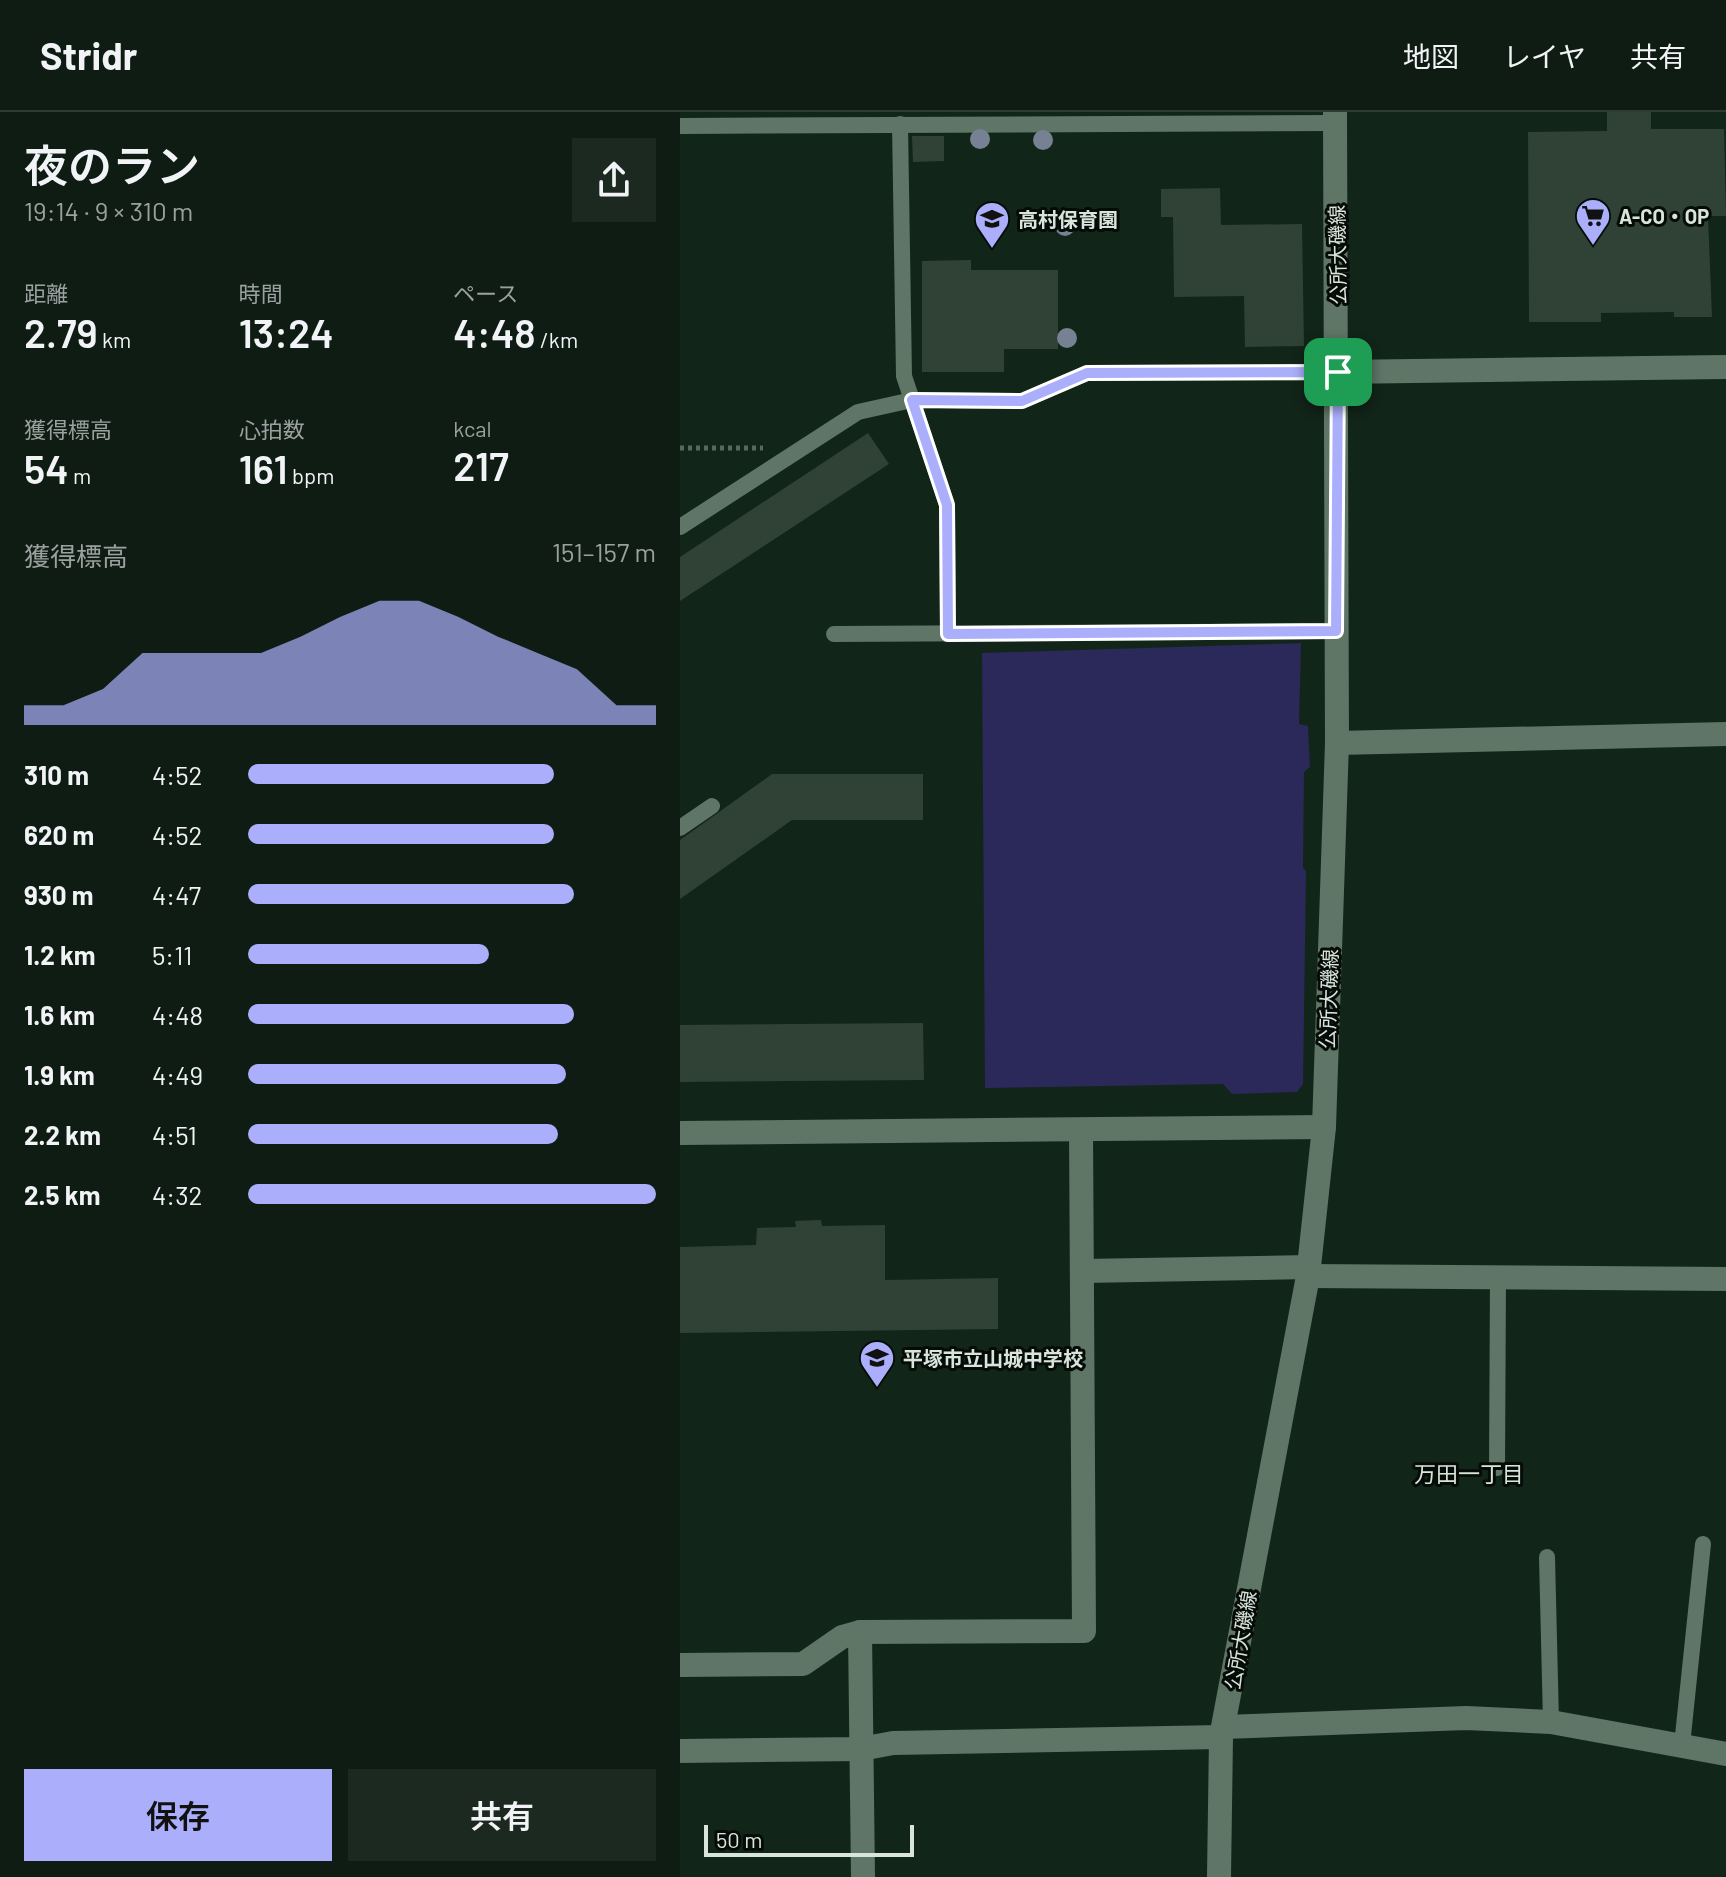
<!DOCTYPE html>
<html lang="ja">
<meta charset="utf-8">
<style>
:root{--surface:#0e1c13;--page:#1c2921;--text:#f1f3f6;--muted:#9ba1a0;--line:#2e3a33;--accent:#abaffb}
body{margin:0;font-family:Barlow,"Noto Sans JP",sans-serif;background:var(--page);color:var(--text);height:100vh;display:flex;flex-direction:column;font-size:30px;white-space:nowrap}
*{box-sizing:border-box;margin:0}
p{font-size:26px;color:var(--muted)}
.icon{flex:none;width:44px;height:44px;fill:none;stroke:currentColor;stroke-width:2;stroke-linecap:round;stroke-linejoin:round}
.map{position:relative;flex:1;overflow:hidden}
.details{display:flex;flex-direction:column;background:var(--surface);width:680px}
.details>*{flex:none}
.scale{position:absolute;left:24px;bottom:20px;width:210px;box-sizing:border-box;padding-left:8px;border:4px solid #d9e4dc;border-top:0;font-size:22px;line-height:28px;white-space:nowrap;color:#d9e4dc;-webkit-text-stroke:6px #050c07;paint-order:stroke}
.pin{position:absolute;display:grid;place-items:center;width:68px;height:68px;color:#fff;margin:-34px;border-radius:16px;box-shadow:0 4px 12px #0006}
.round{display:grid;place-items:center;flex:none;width:84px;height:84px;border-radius:0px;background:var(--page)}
.head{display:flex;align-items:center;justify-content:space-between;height:136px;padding:0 24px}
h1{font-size:44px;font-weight:600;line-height:60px}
.metrics{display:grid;grid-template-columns:repeat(3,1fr);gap:12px;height:136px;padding:8px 24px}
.metrics div{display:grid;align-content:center}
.metrics b{font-size:40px;font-weight:600}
.metrics small{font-size:22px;font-weight:400}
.metrics p{font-size:22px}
.chart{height:224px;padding:16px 24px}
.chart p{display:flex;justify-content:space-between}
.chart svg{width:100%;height:144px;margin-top:8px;fill:var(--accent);opacity:.7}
.primary-button{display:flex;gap:16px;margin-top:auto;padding:16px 24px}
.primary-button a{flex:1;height:92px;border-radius:0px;background:var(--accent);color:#111;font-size:32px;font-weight:600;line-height:92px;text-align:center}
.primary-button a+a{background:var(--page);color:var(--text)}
ul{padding:0 24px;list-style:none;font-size:26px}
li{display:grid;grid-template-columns:128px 96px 1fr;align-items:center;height:60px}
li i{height:20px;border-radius:10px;background:var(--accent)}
header{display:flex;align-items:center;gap:48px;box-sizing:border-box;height:112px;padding:0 40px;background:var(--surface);border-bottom:2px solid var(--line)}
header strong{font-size:38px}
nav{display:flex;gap:44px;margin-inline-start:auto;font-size:28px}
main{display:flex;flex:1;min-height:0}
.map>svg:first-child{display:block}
</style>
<header>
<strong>Stridr</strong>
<nav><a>地図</a><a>レイヤ</a><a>共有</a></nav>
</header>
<main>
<section class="details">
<div class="head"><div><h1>夜のラン</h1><p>19:14 · 9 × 310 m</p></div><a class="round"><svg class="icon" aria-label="share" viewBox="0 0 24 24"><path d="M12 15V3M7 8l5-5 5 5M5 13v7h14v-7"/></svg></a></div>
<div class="metrics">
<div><p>距離</p><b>2.79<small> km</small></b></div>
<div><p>時間</p><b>13:24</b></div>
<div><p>ペース</p><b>4:48<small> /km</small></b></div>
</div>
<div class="metrics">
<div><p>獲得標高</p><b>54<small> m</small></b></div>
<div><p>心拍数</p><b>161<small> bpm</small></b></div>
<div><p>kcal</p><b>217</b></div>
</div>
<div class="chart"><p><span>獲得標高</span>151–157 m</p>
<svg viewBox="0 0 160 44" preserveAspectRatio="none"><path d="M0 44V38L10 38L20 33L30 22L40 22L50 22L60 22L70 17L80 11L90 6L100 6L110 11L120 17L130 22L140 27L150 38L160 38V44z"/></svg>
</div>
<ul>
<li><b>310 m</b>4:52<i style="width:75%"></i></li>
<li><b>620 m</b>4:52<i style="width:75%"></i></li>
<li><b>930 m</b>4:47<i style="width:80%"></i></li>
<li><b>1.2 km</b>5:11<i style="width:59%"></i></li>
<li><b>1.6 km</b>4:48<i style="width:80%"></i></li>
<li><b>1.9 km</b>4:49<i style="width:78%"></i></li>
<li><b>2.2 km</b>4:51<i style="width:76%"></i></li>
<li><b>2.5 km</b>4:32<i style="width:100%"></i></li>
</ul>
<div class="primary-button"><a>保存</a><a>共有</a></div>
</section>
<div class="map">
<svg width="1046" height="1765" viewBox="0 0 1046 1765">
<rect width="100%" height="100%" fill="#122519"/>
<path fill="#2a295a" d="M 621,531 L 619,612 L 628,614 L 630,655 L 624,660 L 623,756 L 626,759 L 623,972 L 617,980 L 552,982 L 543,972 L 305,976 L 302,541 Z"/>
<g fill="#2f4235">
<path d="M 927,0 L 971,0 L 971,17 L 1044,17 L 1046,104 L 1028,104 L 1032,205 L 994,205 L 994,200 L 921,201 L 921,210 L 849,210 L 848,20 L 927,19 Z"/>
<path d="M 232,24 L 264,24 L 264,49 L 233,50 Z"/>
<path d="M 540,76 L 541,113 L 622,112 L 624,234 L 565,235 L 564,184 L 494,185 L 493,105 L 481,105 L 481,77 Z"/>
<path d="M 291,148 L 291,158 L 378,158 L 378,237 L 324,237 L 324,260 L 242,260 L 242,149 Z"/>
<path d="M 188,321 L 209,352 L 0,489 L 0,445 Z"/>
<path d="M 92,662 L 243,662 L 243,708 L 112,708 L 0,787 L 0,728 Z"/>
<path d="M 243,911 L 244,968 L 0,970 L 0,913 Z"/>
<path d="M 141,1108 L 142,1114 L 205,1113 L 205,1168 L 318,1166 L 318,1217 L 0,1221 L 0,1135 L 76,1133 L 77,1116 L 116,1115 L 115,1109 Z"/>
</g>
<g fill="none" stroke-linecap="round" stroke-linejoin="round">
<path stroke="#58695e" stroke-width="5" stroke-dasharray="4 4" stroke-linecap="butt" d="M 0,336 L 83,336"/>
<g stroke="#5f7566" stroke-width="16">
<path d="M 220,12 L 224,264 L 267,393 L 268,522"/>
<path d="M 0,14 L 655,11"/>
<path d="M 0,415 L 178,300 L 232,288 L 342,289 L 407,261 L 658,260"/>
<path d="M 154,522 L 656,519"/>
<path d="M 0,716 L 32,694"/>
<path d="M 817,1356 L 818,1166"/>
<path d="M 867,1445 L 871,1610"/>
<path d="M 1002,1633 L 1023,1432"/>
</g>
<g stroke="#5f7566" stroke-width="24">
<path d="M 658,260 L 1046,255"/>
<path d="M 657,631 L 1046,622"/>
<path d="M 402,1159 L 629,1155"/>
<path d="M 628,1164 L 1046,1167"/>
<path d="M 180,1520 L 183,1765"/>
<path d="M 0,1553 L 123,1552 L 162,1525 L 180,1520 L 404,1519 L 401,1018"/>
<path d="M 544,1615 L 786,1606 L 871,1610 L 1046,1642"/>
<path d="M 0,1639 L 181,1637 L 213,1631 L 541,1625"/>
</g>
<g stroke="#5f7566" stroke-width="24">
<path d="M 0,1021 L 644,1015"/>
<path d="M 539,1765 L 541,1625 L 628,1164 L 644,1015 L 657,631 L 655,0"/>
</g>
</g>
<g fill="#778194">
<circle cx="300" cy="27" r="10"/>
<circle cx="363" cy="28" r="10"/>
<circle cx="385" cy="114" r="10"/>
<circle cx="387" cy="226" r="10"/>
</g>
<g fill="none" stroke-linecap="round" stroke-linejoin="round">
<defs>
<path id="route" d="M 658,260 L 656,519 L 268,522 L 267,393 L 232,288 L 342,289 L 407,261 Z"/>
</defs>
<use href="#route" stroke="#fff" stroke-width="16"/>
<use href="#route" stroke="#abaffb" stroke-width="10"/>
</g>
<defs>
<symbol id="supermarket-pin" viewBox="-11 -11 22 30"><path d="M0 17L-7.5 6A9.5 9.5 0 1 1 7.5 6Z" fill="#abaffb" stroke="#050c07"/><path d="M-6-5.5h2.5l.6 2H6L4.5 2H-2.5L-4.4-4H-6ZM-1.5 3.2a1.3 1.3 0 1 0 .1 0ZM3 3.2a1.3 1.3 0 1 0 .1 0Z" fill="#111"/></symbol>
<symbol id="school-pin" viewBox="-11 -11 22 30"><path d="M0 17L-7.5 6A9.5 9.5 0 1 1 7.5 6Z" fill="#abaffb" stroke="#050c07"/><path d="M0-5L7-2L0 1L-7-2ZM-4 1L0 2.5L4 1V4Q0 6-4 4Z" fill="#111"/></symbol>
</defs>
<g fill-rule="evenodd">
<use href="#supermarket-pin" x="893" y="84" width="40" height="54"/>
<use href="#school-pin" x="292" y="87" width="40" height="54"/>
<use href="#school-pin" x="177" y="1226" width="40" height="54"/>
</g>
<g text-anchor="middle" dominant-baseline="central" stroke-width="6" stroke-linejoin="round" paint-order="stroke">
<g font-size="20" font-weight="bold" fill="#d9e4dc" stroke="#050c07" text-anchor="start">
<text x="939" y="104">A-CO・OP</text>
<text x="338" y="107">高村保育園</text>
<text x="223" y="1246">平塚市立山城中学校</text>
</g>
<g font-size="20" fill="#d9e4dc" stroke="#050c07">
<text transform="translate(657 143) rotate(-91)">公所大磯線</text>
<text transform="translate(648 887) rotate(-88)">公所大磯線</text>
<text transform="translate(560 1528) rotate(-80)">公所大磯線</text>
</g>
<g font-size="22" fill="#d9e4dc" stroke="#050c07">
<text x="789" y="1361">万田一丁目</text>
</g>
</g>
</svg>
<div class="scale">50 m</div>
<div class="pin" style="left:658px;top:260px;background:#1e9e55"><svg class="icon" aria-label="arrive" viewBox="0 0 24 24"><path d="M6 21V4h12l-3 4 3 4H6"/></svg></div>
</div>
</main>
